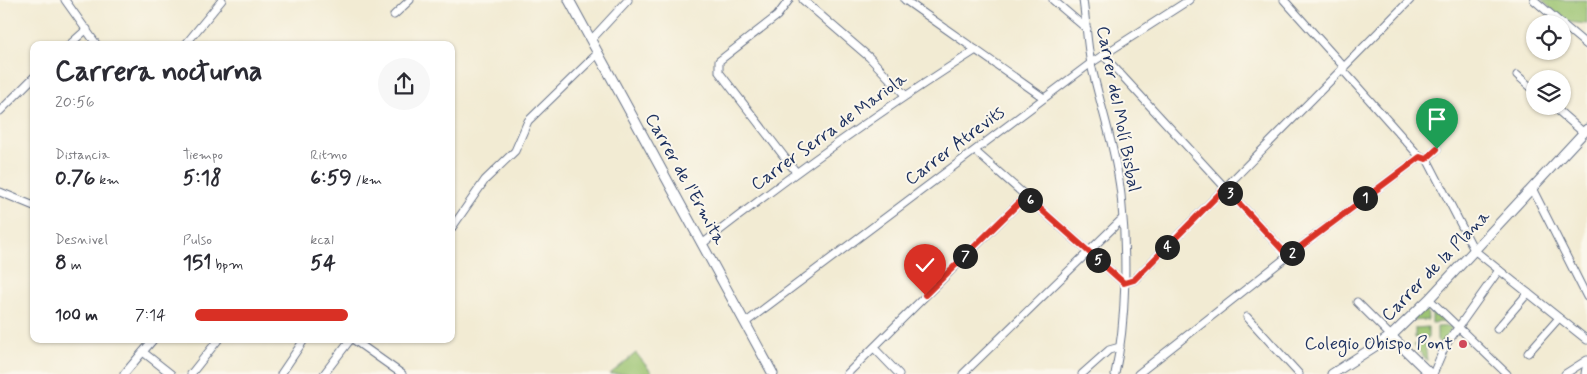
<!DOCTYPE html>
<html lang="es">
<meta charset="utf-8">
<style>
:root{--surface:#fff;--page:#f7f7f7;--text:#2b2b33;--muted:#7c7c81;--accent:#d93025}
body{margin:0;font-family:Mynerve,sans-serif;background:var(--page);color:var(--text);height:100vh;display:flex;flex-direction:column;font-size:19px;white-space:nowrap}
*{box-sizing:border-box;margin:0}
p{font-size:16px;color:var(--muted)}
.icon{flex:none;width:28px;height:28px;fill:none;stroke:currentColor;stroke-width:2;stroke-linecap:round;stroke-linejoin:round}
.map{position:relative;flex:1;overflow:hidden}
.details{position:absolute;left:30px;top:41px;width:425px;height:302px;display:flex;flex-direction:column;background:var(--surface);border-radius:10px;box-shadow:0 1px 4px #0004}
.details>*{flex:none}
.tools{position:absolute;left:1526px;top:15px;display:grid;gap:10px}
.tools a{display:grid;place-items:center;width:45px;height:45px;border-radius:50%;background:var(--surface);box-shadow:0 1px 4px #0004;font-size:25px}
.pin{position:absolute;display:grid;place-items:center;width:42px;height:42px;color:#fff;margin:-51px -21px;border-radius:50% 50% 50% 0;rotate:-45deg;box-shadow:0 0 5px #0007}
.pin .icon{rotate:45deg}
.km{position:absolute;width:25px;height:25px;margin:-12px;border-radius:50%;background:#222;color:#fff;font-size:14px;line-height:25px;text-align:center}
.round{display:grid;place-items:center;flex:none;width:52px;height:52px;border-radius:26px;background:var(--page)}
.overview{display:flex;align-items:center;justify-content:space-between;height:85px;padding:0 25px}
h1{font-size:28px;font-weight:700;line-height:38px}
.figures{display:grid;grid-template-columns:repeat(3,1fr);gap:8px;height:85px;padding:5px 25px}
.figures div{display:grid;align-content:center}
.figures b{font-size:21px;font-weight:700}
.figures small{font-size:14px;font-weight:400}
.figures p{font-size:14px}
ul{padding:0 25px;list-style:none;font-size:16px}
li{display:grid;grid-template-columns:80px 60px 1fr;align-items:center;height:38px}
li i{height:12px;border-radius:6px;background:var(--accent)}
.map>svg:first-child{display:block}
</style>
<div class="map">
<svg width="1587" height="374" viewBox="0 0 1587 374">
<rect width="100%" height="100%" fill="#fbf7ec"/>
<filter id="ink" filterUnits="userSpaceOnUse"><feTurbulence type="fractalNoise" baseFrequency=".02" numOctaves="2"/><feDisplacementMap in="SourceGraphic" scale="10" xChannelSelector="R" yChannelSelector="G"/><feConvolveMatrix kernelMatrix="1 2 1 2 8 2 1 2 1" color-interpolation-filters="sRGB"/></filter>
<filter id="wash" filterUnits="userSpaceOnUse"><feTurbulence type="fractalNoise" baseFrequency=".0096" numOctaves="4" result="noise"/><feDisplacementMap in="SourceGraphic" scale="20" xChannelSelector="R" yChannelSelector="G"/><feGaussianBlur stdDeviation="1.12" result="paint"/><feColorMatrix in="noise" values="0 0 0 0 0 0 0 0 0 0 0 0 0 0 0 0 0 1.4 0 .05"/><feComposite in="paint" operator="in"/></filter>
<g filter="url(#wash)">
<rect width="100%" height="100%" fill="#f2ebd3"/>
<g fill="#9ac26e" stroke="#5a7866">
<path d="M 1541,0 L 1587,0 L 1587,24 L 1567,22 Z"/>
<path d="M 1427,306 L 1428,320 L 1410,321 Z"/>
<path d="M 1432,308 L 1447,322 L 1432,323 Z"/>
<path d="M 1452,326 L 1452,328 L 1441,344 L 1437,340 L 1437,327 Z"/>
<path d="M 1428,327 L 1428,338 L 1415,338 L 1415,328 Z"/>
<path d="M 1425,342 L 1427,361 L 1414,345 Z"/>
<path d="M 636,353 L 653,374 L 610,374 Z"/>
</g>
</g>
<g filter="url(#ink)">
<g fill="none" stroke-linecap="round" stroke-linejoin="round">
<defs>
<g id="street">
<path d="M 65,0 L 97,45"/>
<path d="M 789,0 L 777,16 L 719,61 L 719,72 L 796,172"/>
<path d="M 803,0 L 869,57 L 905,95"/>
<path d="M 905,0 L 1044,98"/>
<path d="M 1053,0 L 1087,29"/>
<path d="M 1083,0 C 1086,21 1087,43 1091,64 C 1101,108 1116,151 1121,195 C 1127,251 1127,319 1115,374"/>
<path d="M 1284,0 L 1344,67"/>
<path d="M 1534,0 L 1562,24"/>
<path d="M 394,15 L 410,0"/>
<path d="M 1562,24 L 1587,45"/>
<path d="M 591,40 L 628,0"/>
<path d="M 69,45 L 87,29"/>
<path d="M 185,45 L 222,0"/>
<path d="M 1103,55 L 1288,256"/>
<path d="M 1342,69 L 1420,157 L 1427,159 L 1474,250 L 1587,340"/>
<path d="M 1517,75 L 1535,91"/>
<path d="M 1553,106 L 1584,133"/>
<path d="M 0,111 L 34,77"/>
<path d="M 975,151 L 1124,283 L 1134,280 L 1410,0"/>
<path d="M 1427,159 L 1437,149"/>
<path d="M 1532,188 L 1587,297"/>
<path d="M 0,192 L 34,206"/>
<path d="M 451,229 L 485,180 L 515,151 L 528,121 L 598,53"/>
<path d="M 702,244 C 791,175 881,110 976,50"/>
<path d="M 1429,299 L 1507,374"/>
<path d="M 1357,302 L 1391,336"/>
<path d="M 1247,317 L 1299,374"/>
<path d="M 745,323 L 1091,63 L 1189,0"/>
<path d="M 1497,329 L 1528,293"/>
<path d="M 354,340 L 402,374"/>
<path d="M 874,348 L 899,374"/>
<path d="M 143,352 L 171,374"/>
<path d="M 1528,353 L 1559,318"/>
<path d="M 124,374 L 153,340"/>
<path d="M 191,374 L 218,340"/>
<path d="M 281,374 L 304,340"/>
<path d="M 324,374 L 350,340"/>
<path d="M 847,374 L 1026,196"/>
<path d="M 963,374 L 1122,219"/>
<path d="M 1082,374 L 1109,350 L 1120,347"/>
<path d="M 1138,374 L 1288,256 L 1420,157"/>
<path d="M 1433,374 L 1445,346 L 1499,270"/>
<path d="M 1565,374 L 1587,360"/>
</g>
<g id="secondary">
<path d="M 569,0 L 773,374"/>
<path d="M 1391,336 L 1430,374"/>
<path d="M 1332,374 L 1391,336 L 1429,299 L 1587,129"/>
<path d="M 1586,374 L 1587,368"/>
</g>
</defs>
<use href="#street" stroke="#667187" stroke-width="9"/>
<use href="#secondary" stroke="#667187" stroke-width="11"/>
<use href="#street" stroke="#fff" stroke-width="7"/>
<use href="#secondary" stroke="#fff" stroke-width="9"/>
</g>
</g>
<g fill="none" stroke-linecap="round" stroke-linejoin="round" filter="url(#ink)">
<defs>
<path id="route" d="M 925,295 L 1026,196 L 1124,283 L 1134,280 L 1225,188 L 1288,256 L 1420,157 L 1426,159 L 1437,149"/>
</defs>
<use href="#route" stroke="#fff" stroke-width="10"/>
<use href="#route" stroke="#d93025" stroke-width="6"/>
</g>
<circle fill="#d1495b" stroke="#fbf7ec" stroke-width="2" cx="1463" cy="344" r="5"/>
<g text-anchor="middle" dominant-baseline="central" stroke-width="4" stroke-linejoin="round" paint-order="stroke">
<g font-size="18" fill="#1b2f5e" stroke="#fbf7ec">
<text transform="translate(1118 109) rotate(79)">Carrer del Molí Bisbal</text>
<text transform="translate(829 132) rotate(-36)">Carrer Serra de Mariola</text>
<text transform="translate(955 146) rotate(-37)">Carrer Atrevits</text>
<text transform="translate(685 179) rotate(61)">Carrer de l'Ermita</text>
<text transform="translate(1436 266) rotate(-46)">Carrer de la Plana</text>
</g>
<g font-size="18" fill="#1b2f5e" stroke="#fbf7ec" text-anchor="end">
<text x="1453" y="344">Colegio Obispo Pont</text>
</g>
</g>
</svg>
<div class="tools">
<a><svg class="icon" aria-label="locate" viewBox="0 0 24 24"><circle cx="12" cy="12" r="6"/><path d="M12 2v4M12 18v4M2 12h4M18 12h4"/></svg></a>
<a><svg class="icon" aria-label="layers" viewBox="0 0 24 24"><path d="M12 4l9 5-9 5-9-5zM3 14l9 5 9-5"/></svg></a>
</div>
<div class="pin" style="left:1437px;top:149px;background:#1e9e55"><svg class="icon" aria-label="arrive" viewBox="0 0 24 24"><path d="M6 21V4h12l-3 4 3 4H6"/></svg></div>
<div class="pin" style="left:925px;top:295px;background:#d93025"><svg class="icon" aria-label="check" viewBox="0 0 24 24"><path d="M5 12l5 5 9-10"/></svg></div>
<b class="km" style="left:1365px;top:198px">1</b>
<b class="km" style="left:1292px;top:253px">2</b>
<b class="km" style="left:1230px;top:193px">3</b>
<b class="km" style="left:1167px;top:247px">4</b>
<b class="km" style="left:1098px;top:260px">5</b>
<b class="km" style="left:1030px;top:200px">6</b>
<b class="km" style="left:965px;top:256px">7</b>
<section class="details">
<div class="overview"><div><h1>Carrera nocturna</h1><p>20:56</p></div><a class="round"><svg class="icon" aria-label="share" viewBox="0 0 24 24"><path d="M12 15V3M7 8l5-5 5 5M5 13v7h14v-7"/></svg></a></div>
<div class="figures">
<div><p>Distancia</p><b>0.76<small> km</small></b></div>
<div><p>Tiempo</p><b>5:18</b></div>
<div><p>Ritmo</p><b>6:59<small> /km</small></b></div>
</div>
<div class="figures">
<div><p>Desnivel</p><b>8<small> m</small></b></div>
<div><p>Pulso</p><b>151<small> bpm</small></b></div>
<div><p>kcal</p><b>54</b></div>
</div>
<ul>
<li><b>100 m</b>7:14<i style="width:65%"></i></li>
</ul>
</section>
</div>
